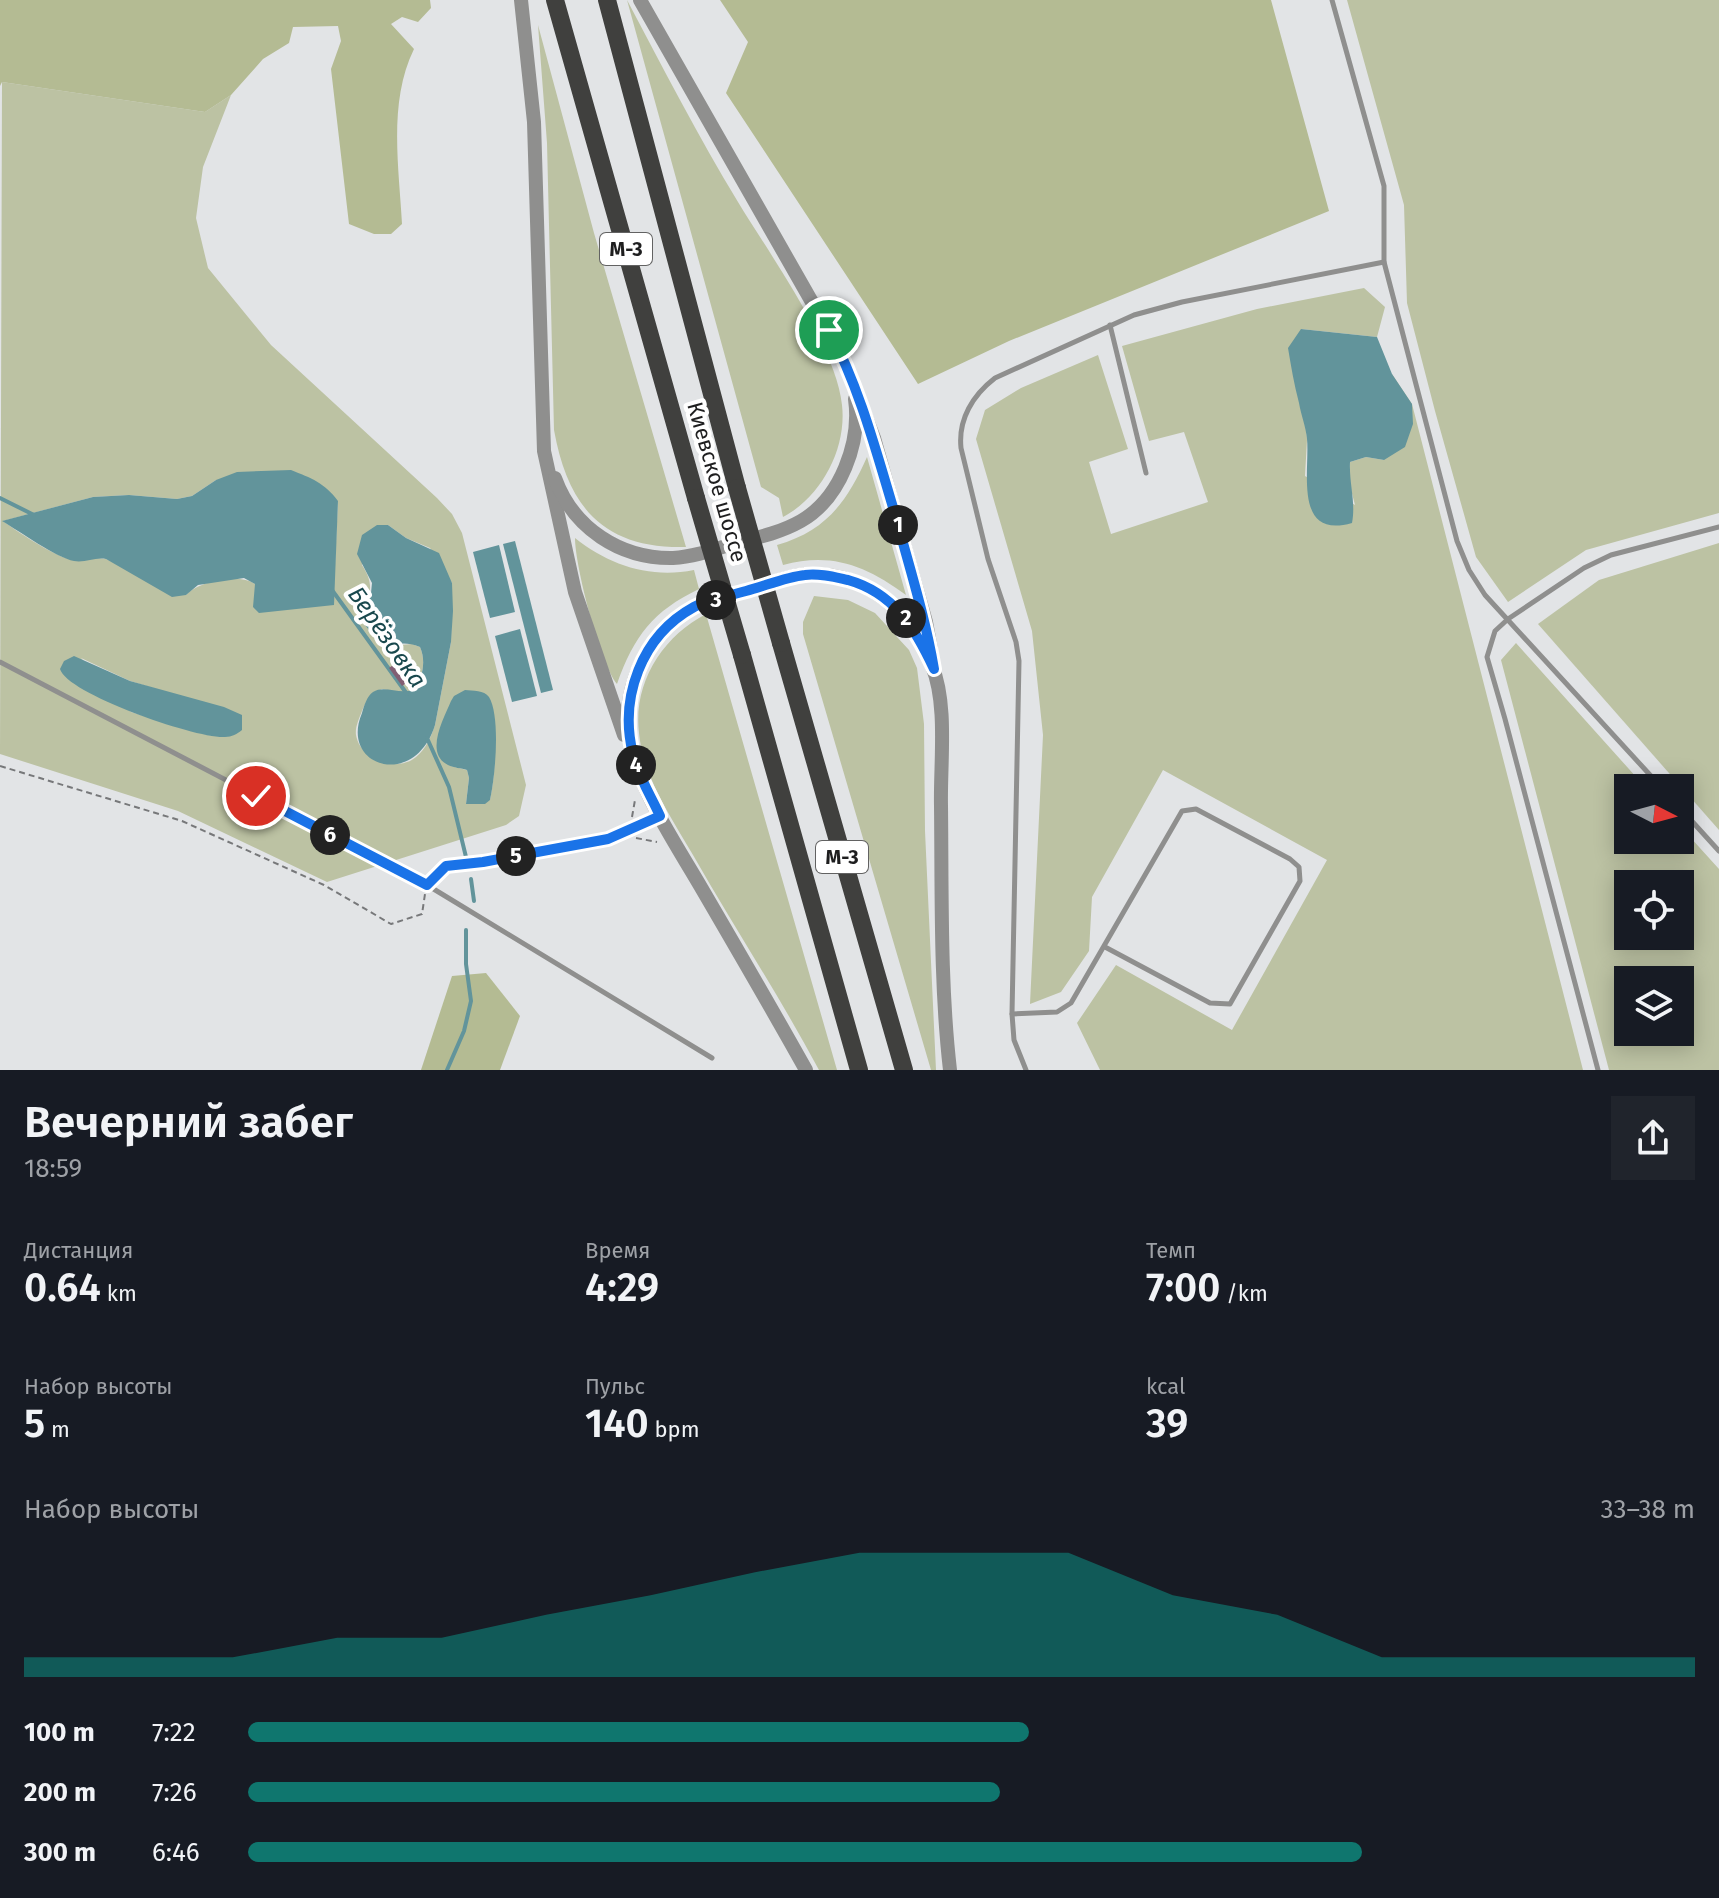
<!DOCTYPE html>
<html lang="ru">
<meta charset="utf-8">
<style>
:root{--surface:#171b24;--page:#20242c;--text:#f1f3f6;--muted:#9ea1a6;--accent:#0f766e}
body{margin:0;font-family:"Fira Sans",sans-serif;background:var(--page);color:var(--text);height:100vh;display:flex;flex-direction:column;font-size:30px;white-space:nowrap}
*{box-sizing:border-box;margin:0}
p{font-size:26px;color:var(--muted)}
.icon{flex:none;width:44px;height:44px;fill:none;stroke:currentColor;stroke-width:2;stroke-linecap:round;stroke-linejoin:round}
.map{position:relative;height:1070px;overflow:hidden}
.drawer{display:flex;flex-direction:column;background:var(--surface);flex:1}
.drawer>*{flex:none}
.needle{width:52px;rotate:96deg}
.buttons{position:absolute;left:1614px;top:774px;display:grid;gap:16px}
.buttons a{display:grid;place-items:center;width:80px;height:80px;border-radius:0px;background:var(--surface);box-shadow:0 4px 20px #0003;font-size:40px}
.pin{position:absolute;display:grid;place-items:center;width:68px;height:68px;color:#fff;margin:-34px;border:4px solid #fff;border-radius:50%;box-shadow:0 2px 8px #0007}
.km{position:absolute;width:40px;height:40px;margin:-20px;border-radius:50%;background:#222;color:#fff;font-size:22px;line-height:40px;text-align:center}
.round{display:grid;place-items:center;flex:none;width:84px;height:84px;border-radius:0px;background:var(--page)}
.summary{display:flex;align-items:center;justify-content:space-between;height:136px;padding:0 24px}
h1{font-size:44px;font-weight:600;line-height:60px}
.figures{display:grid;grid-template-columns:repeat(3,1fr);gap:12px;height:136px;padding:8px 24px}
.figures div{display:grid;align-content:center}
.figures b{font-size:40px;font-weight:600}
.figures small{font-size:22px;font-weight:400}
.figures p{font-size:22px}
.chart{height:224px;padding:16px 24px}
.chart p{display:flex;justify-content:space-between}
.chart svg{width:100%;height:144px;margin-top:8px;fill:var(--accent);opacity:.7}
ul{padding:0 24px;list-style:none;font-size:26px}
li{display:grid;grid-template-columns:128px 96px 1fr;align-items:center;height:60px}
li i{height:20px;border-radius:10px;background:var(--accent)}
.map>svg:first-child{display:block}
</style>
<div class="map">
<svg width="1719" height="1070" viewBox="0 0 1719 1070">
<rect width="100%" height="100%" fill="#e2e4e6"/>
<g fill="#bcc2a3" fill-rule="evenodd">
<path d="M 627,0 C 663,68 698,136 738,202 C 770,255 836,346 842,405 C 847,449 821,497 783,517 L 779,498 L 761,487 Z"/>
<path d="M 1347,0 L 1719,0 L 1719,513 L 1586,550 L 1508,602 L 1476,557 L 1435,411 L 1407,303 L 1404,205 Z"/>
<path d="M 538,25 L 594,233 L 686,547 C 603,549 568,507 554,430 L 547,143 Z"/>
<path d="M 2,82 L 205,112 L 231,95 L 203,167 L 196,218 L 208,268 L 271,345 L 437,498 L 452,514 L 462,533 L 526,785 L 519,816 L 506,825 L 327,882 L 178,811 L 0,754 ZM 216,480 L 338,501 L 333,605 L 255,589 L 255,584 C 239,573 199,581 186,595 L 106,559 C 93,556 82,563 69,559 C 51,554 18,532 3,521 L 93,497 L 129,495 L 177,499 L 192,496 ZM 388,525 L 406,538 L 430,548 L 452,583 L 451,642 L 435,725 C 431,737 426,749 416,757 C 397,773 360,760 356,735 C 355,727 359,719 362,711 C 367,699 370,695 382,689 C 394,691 403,695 415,689 C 423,677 426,660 420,647 L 412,644 L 388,646 L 363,615 C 370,594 375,585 362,565 ZM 81,658 L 130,681 L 176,695 L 226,737 L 208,735 L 131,712 ZM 489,698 C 496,732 497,766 490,800 L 466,804 L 469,778 L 467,770 L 451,766 Z"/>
<path d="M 1364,288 L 1385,307 L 1377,337 L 1301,329 L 1307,440 L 1305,476 L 1355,505 L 1349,482 L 1350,462 L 1366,457 L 1384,460 L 1392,374 L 1412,404 L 1583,1070 L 1100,1070 L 1077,1023 L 1116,965 L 1232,1030 L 1327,860 L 1163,770 L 1092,897 L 1089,951 L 1061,992 L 1030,1004 L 1043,735 L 1032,631 L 976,439 L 985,410 L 1021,388 L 1098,355 L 1128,449 L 1089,462 L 1111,534 L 1208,502 L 1184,432 L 1149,441 L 1122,346 L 1257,309 Z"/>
<path d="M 867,457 L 906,595 C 866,566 832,552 783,565 L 777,545 C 826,531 847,502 867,457 Z"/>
<path d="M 575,538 C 609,565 650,579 694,570 L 699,589 C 653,611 634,636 617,684 C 600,663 575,566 575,538 Z"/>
<path d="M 1719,543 L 1719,830 L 1538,624 L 1599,580 Z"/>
<path d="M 814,596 L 848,600 L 875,613 L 909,650 L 917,668 L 924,724 L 925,831 L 936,1070 L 931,1070 L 803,634 L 803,622 Z"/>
<path d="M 706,614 L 837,1070 L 819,1070 C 780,997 734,927 693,855 C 671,817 643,777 639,733 C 633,683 662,637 706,614 Z"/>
<path d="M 1516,643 L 1646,788 L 1628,788 L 1628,840 L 1680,840 L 1680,826 L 1719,869 L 1719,1070 L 1609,1070 L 1501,660 ZM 1628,884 L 1680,884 L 1680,936 L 1628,936 ZM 1628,980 L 1680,980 L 1680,1032 L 1628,1032 Z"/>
</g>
<g fill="#b4bb93">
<path d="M 0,0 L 430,0 L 431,8 L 418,22 L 402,17 L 391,24 L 414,49 C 388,102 399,167 402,224 L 391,234 L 374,234 L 349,224 L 331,69 L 341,41 L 338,26 L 293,27 L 289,43 L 263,59 L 231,95 L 205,112 L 2,82 L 0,86 Z"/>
<path d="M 720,0 L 1271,0 L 1329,211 L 1009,341 L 918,384 L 726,93 L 748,42 Z"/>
<path d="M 486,973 L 520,1016 L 500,1070 L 421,1070 L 452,976 Z"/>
</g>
<g fill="#62949b">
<path d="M 1301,329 L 1377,337 L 1392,374 L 1412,404 L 1413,424 L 1405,447 L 1384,460 L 1366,457 L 1350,462 C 1349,484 1356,502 1352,523 C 1293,540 1310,470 1307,439 C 1306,427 1301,415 1299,403 C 1294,384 1291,366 1288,348 Z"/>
<path d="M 291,470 C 311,478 325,483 338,501 L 334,605 L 259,613 L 253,607 L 255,584 L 244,578 L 198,585 L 186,595 L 172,597 L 106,559 C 95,557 85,563 74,561 C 57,558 19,531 2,521 L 93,497 L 129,495 L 177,499 L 192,496 L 216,480 L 237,472 Z"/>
<path d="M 377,525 L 388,525 L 406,538 L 439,553 L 452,583 L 453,611 L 451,642 L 435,725 C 415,790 339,767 362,713 C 364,706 367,696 373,692 C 385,684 400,696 415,689 C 423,677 426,660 420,647 C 391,635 391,661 363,622 L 371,593 L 372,583 L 357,554 L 362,535 Z"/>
<path d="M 515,541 L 553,690 L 541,693 L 503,544 Z"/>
<path d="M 499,545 L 515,612 L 490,618 L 473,552 Z"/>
<path d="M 520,629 L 537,696 L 512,702 L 495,636 Z"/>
<path d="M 74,656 L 130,681 L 224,707 L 242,715 L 242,730 C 237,734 232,737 225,737 C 197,739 67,694 60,669 L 64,661 Z"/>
<path d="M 465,690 C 473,691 484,690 489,697 C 501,717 495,778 490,800 L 485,804 L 466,804 L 469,778 L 467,770 C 461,768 454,768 448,765 C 424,753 444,718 451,701 L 454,696 Z"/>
</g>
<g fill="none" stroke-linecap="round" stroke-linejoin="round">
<g stroke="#62949b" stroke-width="4">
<path d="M 0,498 L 34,515"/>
<path d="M 332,590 L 407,694"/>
<path d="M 427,738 L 449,787 L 466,857"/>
<path d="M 471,879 L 474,901"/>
<path d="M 447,1070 L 464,1031 L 471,1001 L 466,964 L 466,930"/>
</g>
</g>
<path fill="#815e73" d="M 404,657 L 417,675 L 402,686 L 389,668 Z"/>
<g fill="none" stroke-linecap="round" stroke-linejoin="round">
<g stroke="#77787a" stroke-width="2" stroke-dasharray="6 4" stroke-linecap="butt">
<path d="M 0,766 L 182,821 L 324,885 L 391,924 L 422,914 L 425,894"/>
<path d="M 632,817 L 635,800"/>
<path d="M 636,838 L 657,842"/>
</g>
<g stroke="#8f8f8e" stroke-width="5">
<path d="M 1332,0 L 1384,186 L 1384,262 L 1457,541 L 1469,570 L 1485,595 L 1662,788"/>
<path d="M 1110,325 L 1146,473"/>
<path d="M 0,662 L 427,885 L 446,866 L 483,862 L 608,839 L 657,817"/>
<path d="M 1680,808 L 1719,851"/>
<path d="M 427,885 L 712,1058"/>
<path d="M 1012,1014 L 1057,1012 L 1071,1003 L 1182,811 L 1196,809 L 1290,859 L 1299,867 L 1300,881 L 1230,1004 L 1210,1003 L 1105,947"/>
<path d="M 1026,1070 L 1014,1040 L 1012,1014 L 1019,661 L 1016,642 L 988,559 L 961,448 C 958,419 973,395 995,378 L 1134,315 L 1182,302 L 1384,262"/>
<path d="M 1598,1070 L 1505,719 L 1487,657 L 1495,631 L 1508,619 L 1584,568 L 1611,555 L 1719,527"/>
</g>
<g stroke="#8f8f8e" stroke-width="14">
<path d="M 521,0 L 534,122 L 544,451 L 575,592 L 624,735"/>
<path d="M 640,0 L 841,353 L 874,438 L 926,622 L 931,649"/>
<path d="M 555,478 C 573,528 620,559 673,558 C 693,557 713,550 732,544 C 756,538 780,533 801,521 C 841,498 861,442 855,399"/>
<path d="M 806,1070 C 772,1009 737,949 702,889 C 675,842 633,783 628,728 C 625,679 651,629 696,606 C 711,598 732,595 749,590 C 767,585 789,575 808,574 C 868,572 911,613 932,666 C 948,704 940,764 941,806 C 942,893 940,983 950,1070"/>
</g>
<g stroke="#40403e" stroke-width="18">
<path d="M 555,0 L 696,498"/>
<path d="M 607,0 L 737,488"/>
<path d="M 781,643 L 904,1070"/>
<path d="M 742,655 L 859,1070"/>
</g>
<g stroke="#40403e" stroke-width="18">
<path d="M 737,488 L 781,643"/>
<path d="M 696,498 L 742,655"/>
</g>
</g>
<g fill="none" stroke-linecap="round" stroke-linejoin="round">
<defs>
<path id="route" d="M 256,796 L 427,885 L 446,866 L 483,862 L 608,839 L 660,816 C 651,796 638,776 633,754 C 619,698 641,636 694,607 C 709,599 729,596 746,591 C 765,586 786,577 805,575 C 819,573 834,577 848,580 C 894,593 915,628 934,669 C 925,616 909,566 895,514 C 876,451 860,389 829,330"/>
</defs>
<use href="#route" stroke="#fff" stroke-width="16"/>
<use href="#route" stroke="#1a73e8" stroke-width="10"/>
</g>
<g text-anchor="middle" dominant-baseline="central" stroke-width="8" stroke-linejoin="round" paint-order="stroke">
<g fill="#fff" stroke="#626262" stroke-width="2">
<rect x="600" y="233" width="52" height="32" rx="6"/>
<rect x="816" y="841" width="52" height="32" rx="6"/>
</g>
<g font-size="20" font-weight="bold" fill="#1e1e1f">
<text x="626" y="249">М-3</text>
<text x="842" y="857">М-3</text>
</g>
<g font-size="22" fill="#1e1e1f" stroke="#fff">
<text transform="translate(717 482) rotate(74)">Киевское шоссе</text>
</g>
<g font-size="24" font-style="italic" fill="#19484d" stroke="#fff">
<text transform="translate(387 637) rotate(55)">Берёзовка</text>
</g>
</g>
</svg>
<div class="buttons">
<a><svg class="needle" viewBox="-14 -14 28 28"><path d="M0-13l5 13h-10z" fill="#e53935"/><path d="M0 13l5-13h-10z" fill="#9ea1a6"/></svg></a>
<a><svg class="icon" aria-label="locate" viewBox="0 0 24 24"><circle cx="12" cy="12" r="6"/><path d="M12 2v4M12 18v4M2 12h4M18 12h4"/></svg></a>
<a><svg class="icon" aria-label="layers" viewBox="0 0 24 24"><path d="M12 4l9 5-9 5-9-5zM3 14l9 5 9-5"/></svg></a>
</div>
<div class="pin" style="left:829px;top:330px;background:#1e9e55"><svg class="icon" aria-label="arrive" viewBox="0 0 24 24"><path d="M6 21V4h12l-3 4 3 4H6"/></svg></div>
<div class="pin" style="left:256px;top:796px;background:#d93025"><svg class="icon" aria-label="check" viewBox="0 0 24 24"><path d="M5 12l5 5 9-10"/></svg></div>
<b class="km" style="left:898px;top:525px">1</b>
<b class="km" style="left:906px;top:618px">2</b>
<b class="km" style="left:716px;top:600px">3</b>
<b class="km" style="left:636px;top:765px">4</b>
<b class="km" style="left:516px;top:856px">5</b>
<b class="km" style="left:330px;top:835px">6</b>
</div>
<section class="drawer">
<div class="summary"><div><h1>Вечерний забег</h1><p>18:59</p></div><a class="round"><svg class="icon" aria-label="share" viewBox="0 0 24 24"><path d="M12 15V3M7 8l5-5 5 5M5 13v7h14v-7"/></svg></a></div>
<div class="figures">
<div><p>Дистанция</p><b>0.64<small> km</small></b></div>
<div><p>Время</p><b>4:29</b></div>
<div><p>Темп</p><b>7:00<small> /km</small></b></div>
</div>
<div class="figures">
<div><p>Набор высоты</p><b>5<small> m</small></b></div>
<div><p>Пульс</p><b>140<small> bpm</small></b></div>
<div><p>kcal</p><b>39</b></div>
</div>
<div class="chart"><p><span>Набор высоты</span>33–38 m</p>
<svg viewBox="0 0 160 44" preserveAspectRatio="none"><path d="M0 44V38L10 38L20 38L30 32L40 32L50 25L60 19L70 12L80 6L90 6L100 6L110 19L120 25L130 38L140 38L150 38L160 38V44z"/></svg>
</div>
<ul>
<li><b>100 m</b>7:22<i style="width:54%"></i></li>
<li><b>200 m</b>7:26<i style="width:52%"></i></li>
<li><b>300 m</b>6:46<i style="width:77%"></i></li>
</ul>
</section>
